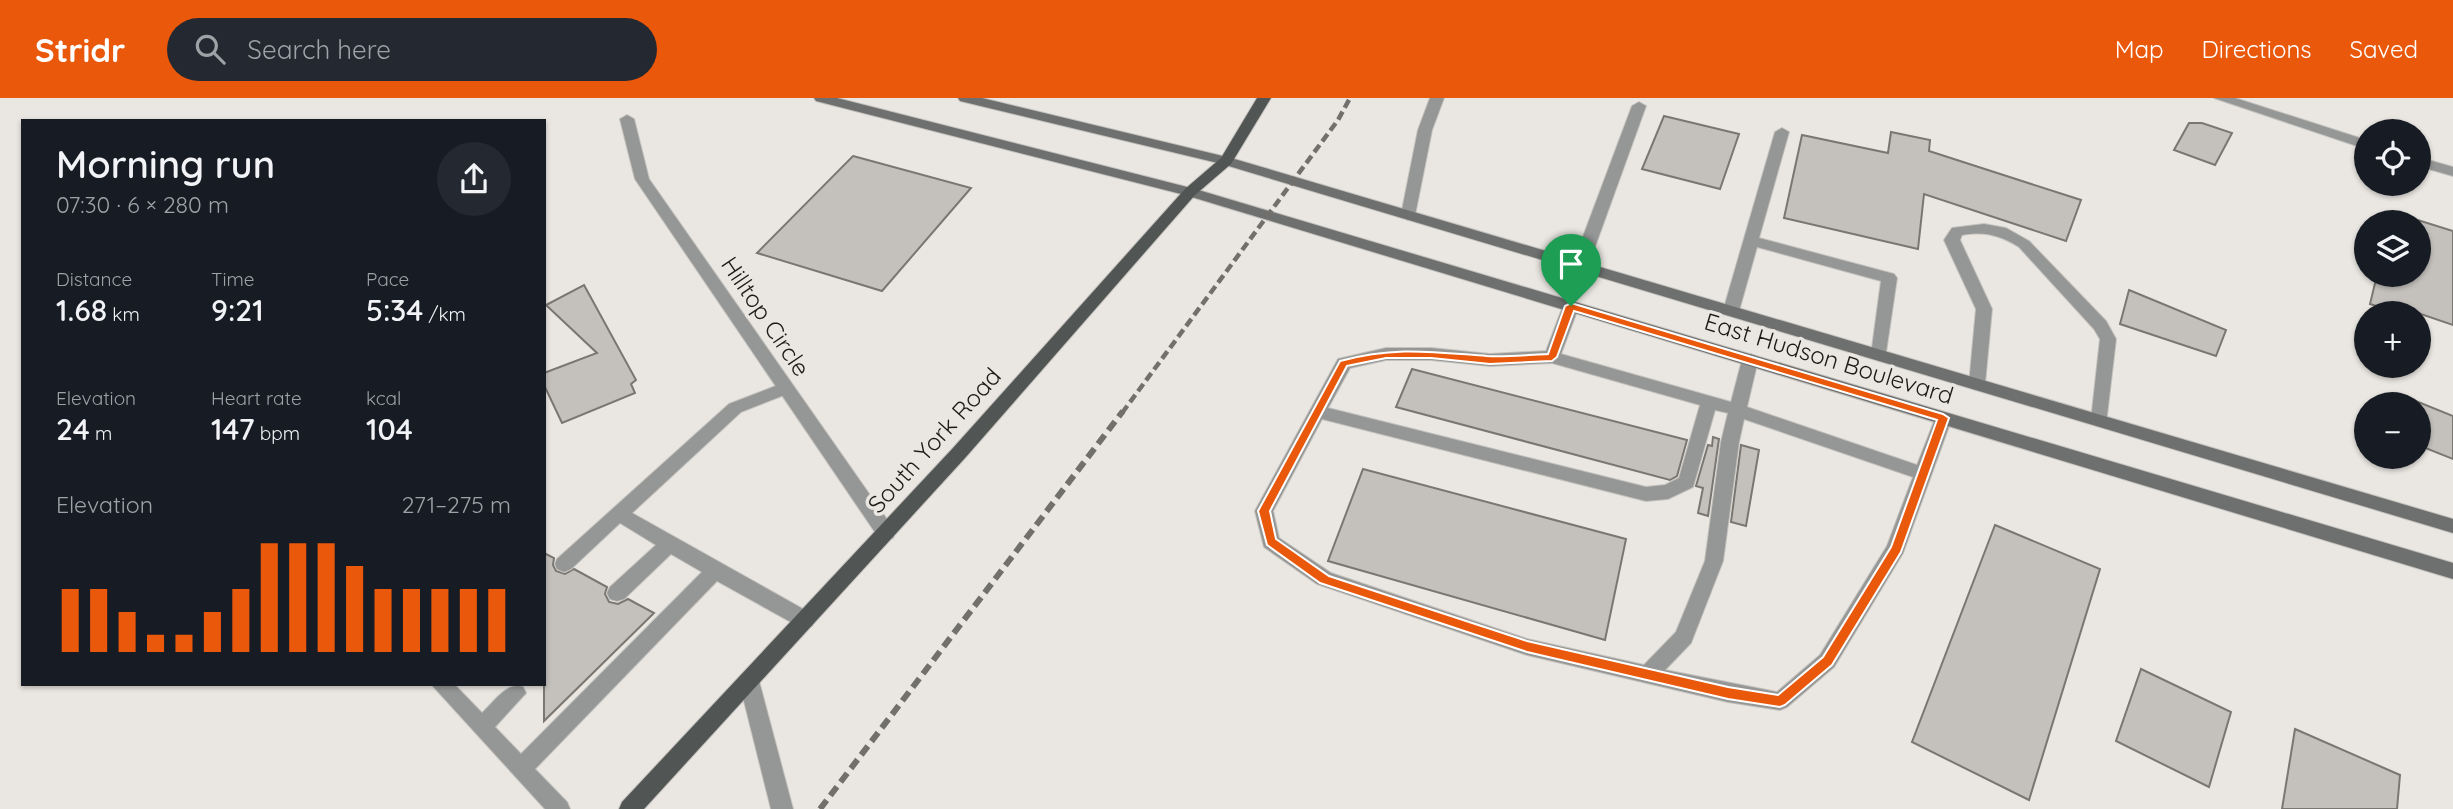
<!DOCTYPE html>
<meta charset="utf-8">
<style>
:root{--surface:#171b24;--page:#242831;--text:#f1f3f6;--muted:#9ea1a6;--accent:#ea580c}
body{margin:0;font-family:Quicksand,sans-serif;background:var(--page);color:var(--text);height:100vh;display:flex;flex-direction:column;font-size:26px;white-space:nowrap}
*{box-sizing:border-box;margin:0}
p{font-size:23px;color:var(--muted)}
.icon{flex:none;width:38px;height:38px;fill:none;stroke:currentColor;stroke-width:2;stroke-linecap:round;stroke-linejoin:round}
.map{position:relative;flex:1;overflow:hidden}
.side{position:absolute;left:21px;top:21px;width:525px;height:567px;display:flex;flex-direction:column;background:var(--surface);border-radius:0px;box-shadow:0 2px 5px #0004}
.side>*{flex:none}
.fabs{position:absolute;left:2354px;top:21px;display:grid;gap:14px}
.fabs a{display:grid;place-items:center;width:77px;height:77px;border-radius:50%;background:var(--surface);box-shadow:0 2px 5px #0004;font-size:35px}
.pin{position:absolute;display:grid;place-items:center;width:60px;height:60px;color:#fff;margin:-72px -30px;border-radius:50% 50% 50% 0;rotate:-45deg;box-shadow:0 0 7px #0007}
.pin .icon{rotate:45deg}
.round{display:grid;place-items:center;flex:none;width:74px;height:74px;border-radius:37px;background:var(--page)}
.head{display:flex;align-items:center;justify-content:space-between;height:119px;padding:0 35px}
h1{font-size:38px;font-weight:600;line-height:52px}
.stats{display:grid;grid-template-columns:repeat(3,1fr);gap:10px;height:119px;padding:7px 35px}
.stats div{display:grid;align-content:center}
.stats b{font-size:30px;font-weight:600}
.stats small{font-size:19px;font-weight:400}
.stats p{font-size:19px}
.chart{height:196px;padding:14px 35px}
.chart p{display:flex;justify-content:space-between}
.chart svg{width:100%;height:126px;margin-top:7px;stroke:var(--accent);stroke-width:6}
header{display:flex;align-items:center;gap:42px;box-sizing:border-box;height:98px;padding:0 35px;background:var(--accent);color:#fff}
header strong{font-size:33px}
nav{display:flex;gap:38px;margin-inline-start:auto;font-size:24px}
.search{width:490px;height:63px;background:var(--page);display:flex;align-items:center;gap:18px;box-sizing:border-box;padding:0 24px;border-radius:38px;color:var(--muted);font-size:26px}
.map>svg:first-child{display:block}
</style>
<header>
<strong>Stridr</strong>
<div class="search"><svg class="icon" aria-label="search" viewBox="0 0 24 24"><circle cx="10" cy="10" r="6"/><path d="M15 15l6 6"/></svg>Search here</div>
<nav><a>Map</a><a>Directions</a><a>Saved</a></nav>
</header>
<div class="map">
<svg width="2453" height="711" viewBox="0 0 2453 711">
<rect width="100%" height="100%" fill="#eae7e2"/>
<g fill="#c4c1bd" stroke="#7a7773" stroke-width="2">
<path d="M 1664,18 L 1739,36 L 1720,91 L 1642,71 Z"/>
<path d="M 2189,25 L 2202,25 L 2232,35 L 2215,67 L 2174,52 Z"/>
<path d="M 1891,34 L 1930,42 L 1929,53 L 2081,102 L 2066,143 L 1924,96 L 1918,151 L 1784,120 L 1802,37 L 1888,55 Z"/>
<path d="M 853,58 L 971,90 L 882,193 L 757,155 Z"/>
<path d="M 2392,114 L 2453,133 L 2453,227 L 2418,215 L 2399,215 L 2370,206 L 2377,177 L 2418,177 L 2418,124 L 2389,124 Z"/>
<path d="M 584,187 L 636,282 L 631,286 L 635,295 L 562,325 L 544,287 L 544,275 L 597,255 L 546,207 Z"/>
<path d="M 2129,192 L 2226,232 L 2216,258 L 2120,226 Z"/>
<path d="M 1412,271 L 1687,342 L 1677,378 L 1670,382 L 1396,309 Z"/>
<path d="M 2396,295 L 2453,318 L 2453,361 L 2418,347 L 2418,306 L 2392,306 Z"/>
<path d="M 1713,339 L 1719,341 L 1708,418 L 1698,415 L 1703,390 L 1696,388 L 1708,347 L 1712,348 Z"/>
<path d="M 1741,347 L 1759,352 L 1746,428 L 1731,424 Z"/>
<path d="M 1363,371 L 1626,441 L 1605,542 L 1328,463 Z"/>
<path d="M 1995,427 L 2100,471 L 2029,702 L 1912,644 Z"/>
<path d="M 544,455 L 554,460 L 553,467 L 556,473 L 565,476 L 574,471 L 607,489 L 605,496 L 609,504 L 618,506 L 628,501 L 654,515 L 544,623 Z"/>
<path d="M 2141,571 L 2231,614 L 2209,689 L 2116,643 Z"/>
<path d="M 2295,631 L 2400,677 L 2397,711 L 2282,711 Z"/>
</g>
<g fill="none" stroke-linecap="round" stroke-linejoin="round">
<defs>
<g id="lane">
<path d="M 1430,0 L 1444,0 L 1432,32 L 1415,117 L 1408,122 L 1401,117 L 1418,32 Z"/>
<path d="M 1639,4 L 1646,8 L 1588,168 L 1580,173 L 1575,172 L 1572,168 L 1632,8 Z"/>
<path d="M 1782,30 L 1789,34 L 1759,140 L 1894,176 L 1897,180 L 1885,261 L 1879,263 L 1871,257 L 1881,183 L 1757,149 L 1739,213 L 1731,218 L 1723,213 L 1775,34 Z"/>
<path d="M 1984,126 L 2006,130 L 2029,143 L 2106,223 L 2116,241 L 2106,326 L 2094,326 L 2091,322 L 2100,241 L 2094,231 L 2019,149 C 2000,137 1984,133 1962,137 L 1960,142 L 1992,211 L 1985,286 L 1977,292 L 1971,290 L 1969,286 L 1976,211 L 1944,142 L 1952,130 Z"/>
<path d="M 1571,203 L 1579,208 L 1561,256 L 1731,304 L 1742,262 L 1750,256 L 1756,258 L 1758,262 L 1747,309 L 1917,367 L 1937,316 L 1949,316 L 1952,320 L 1903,455 L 1834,569 L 1787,609 L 1780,612 L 1728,604 L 1527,557 L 1317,486 L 1264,449 L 1255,413 L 1338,261 L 1386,250 L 1431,250 L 1490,256 L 1546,253 L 1563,208 ZM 1386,262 L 1431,262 L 1490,268 L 1552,265 L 1700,307 L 1679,380 L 1665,387 L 1646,389 L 1328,310 L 1350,270 ZM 1715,312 L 1728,315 L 1721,344 L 1705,463 L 1676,534 L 1644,567 L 1527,541 L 1331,475 L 1279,440 L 1273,413 L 1322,321 L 1646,403 L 1668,401 L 1693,389 ZM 1744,321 L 1913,379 L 1887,448 L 1820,557 L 1777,594 L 1665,572 L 1691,545 L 1723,463 L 1739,344 Z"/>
<path d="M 786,284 L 794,290 L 792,294 L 741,314 L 632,415 L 812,516 L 815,522 L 812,528 L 805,530 L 798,528 L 717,483 L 535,671 L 567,704 L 570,711 L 545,711 L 431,586 L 454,586 L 482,615 C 493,605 507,583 523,589 L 526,595 L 495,629 L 521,656 L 702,474 L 671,456 L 624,501 L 617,503 L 610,501 L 607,495 L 610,489 L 656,447 L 620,425 L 571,471 L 564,474 L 557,471 L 555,466 L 557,461 L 729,306 Z"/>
</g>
<g id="street">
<path d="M 2214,0 L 2235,0 L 2366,42 L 2366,51 Z"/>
<path d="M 627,17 L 634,21 L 649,81 L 893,430 L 895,435 L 893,440 L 886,442 L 879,440 L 635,81 L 620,21 Z"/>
<path d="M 2418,59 L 2453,69 L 2453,78 L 2418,68 Z"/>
<path d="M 749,574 L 756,577 L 759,583 L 793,711 L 771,711 L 739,583 L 742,577 Z"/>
</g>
<g id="secondary">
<path d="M 814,0 L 837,0 L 1195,91 L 2453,465 L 2453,481 L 1185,97 L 816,3 Z"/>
<path d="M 958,0 L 982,0 L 1231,60 L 2453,421 L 2453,435 L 1222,66 L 960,3 Z"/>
</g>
<path id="primary" d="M 1257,0 L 1271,0 L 1231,66 L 1195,97 L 965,360 L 644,711 L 619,711 L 622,704 L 953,350 L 1185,91 L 1221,60 Z"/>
</defs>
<use href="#lane" stroke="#c5c2be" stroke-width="2"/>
<use href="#street" stroke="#c5c2be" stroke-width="2"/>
<use href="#secondary" stroke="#c5c2be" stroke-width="2"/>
<use href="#primary" stroke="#c5c2be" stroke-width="2"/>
<use href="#lane" fill="#949796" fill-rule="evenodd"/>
<use href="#street" fill="#949796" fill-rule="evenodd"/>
<use href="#secondary" fill="#6d706f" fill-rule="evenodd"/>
<use href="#primary" fill="#515554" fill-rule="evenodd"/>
<path stroke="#72706d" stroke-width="4.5" stroke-dasharray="9 4.5" stroke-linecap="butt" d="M 1122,315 L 1338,22 L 1350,0"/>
<path stroke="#72706d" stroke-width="6" stroke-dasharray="11 6" stroke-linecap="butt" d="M 820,711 L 1123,313"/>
</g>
<path fill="#ea580c" stroke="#fff" stroke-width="2" fill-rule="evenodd" d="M 1571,205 L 1943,316 L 1949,320 L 1901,454 L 1832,567 L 1785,607 L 1780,609 L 1728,601 L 1527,554 L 1320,485 L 1267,447 L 1258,413 L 1340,263 C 1395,248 1432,254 1487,258 C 1507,259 1528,257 1548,256 L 1565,208 ZM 1574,213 L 1937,322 L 1891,449 L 1823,559 L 1778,597 L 1728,589 L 1527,543 L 1329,478 L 1276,441 L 1270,413 L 1347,268 L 1386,260 L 1431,260 L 1490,266 L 1552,263 L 1557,259 Z"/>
<g text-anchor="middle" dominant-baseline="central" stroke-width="7" stroke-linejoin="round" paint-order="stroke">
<g font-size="24" fill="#1c1b19" stroke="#eae7e2">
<text transform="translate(766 218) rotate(56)">Hilltop Circle</text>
<text transform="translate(1829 260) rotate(17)">East Hudson Boulevard</text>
<text transform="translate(934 342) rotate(-48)">South York Road</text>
</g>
</g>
</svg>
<div class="fabs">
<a><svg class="icon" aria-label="locate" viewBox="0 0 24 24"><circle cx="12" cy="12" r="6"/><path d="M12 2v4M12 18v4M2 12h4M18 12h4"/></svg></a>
<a><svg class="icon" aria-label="layers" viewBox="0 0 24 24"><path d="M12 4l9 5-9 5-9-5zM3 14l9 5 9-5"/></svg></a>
<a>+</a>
<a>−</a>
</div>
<div class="pin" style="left:1571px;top:208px;background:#1e9e55"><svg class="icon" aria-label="arrive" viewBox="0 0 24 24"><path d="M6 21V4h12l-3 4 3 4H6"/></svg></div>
<section class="side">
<div class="head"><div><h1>Morning run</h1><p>07:30 · 6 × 280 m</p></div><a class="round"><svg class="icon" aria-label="share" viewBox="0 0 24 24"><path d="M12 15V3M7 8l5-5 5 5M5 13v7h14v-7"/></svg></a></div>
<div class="stats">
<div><p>Distance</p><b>1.68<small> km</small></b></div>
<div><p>Time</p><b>9:21</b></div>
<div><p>Pace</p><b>5:34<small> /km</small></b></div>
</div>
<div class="stats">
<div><p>Elevation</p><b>24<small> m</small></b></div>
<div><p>Heart rate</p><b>147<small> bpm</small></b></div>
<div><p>kcal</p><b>104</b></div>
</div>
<div class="chart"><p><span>Elevation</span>271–275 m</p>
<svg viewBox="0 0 160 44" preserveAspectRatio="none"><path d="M5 44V22M15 44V22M25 44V30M35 44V38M45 44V38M55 44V30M65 44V22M75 44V6M85 44V6M95 44V6M105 44V14M115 44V22M125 44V22M135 44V22M145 44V22M155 44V22"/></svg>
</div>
</section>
</div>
